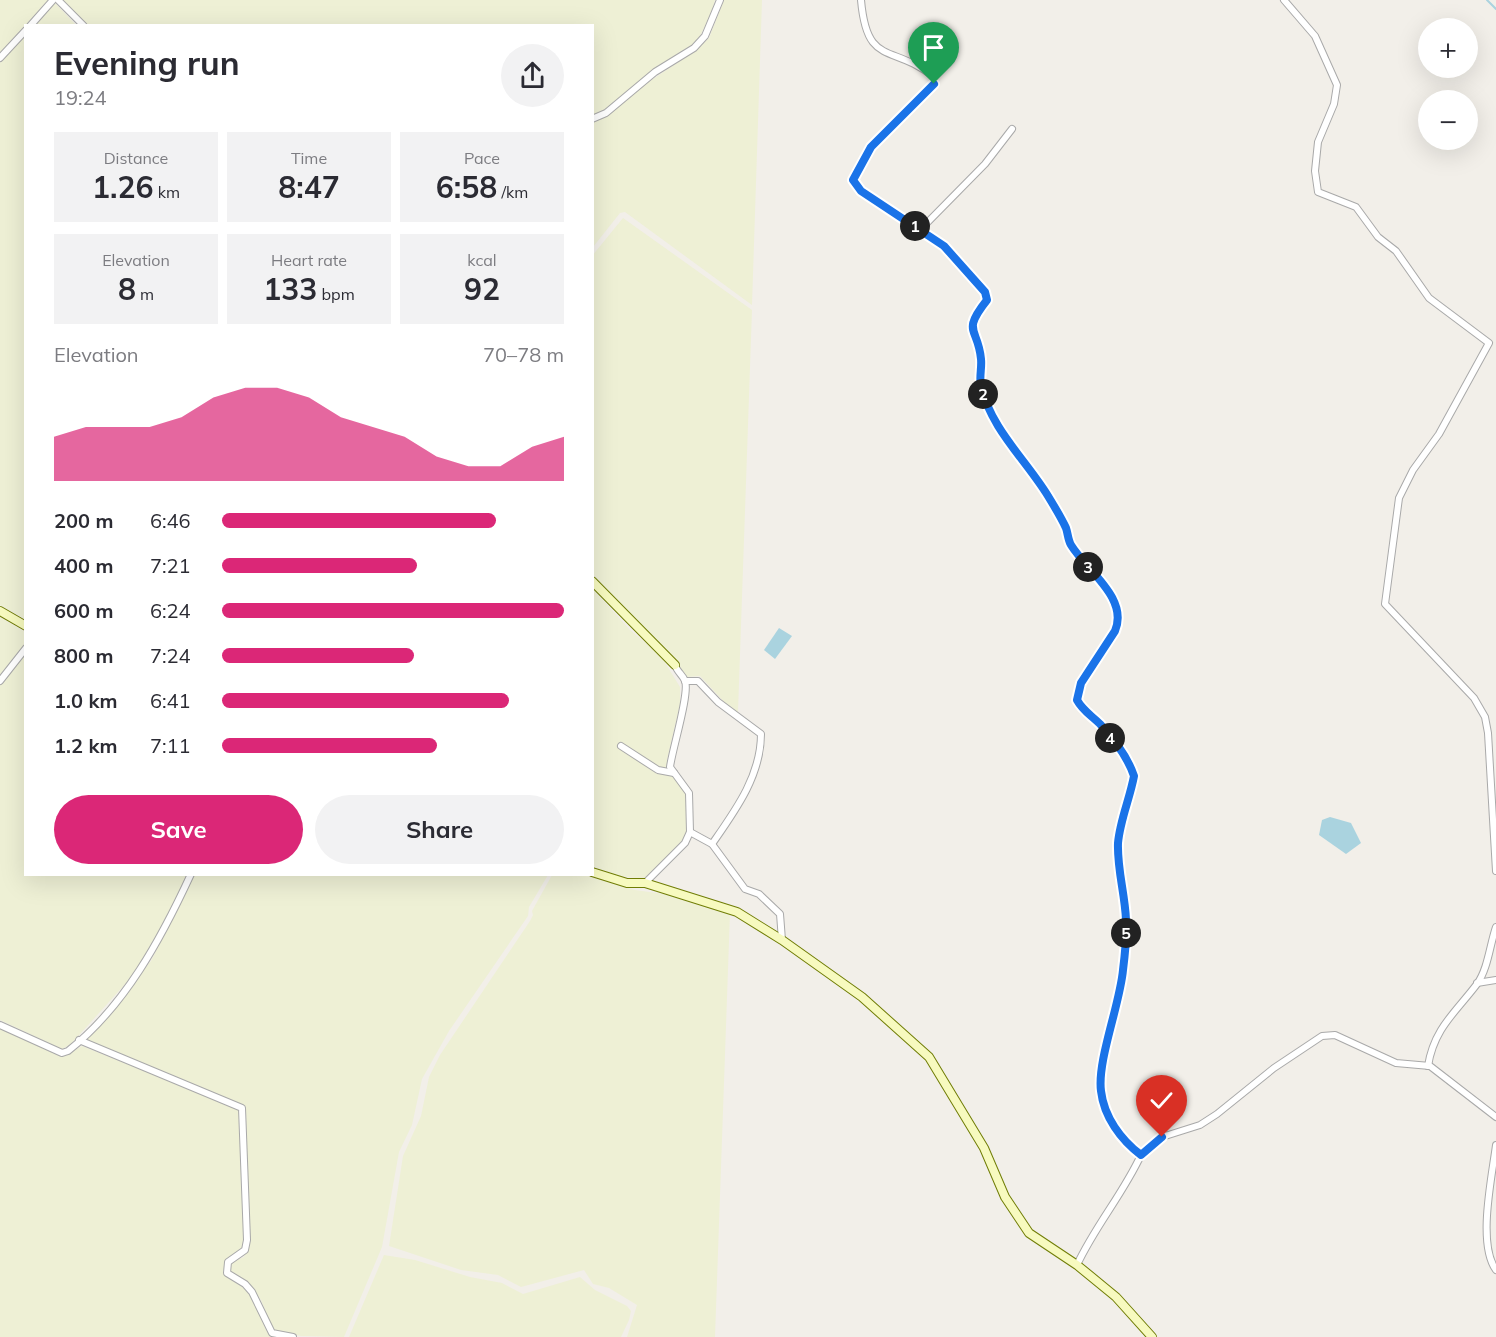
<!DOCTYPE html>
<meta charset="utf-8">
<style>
:root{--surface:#fff;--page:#f2f2f3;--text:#2b2b33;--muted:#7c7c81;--accent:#db2777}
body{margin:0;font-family:Mulish,sans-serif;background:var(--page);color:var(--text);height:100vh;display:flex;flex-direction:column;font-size:22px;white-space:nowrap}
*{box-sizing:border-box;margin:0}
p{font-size:20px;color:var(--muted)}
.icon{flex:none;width:33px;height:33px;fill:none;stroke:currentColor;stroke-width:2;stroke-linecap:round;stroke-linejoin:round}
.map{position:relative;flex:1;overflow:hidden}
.drawer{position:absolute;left:24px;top:24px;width:570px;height:852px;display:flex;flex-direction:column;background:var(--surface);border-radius:0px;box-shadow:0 6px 24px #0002}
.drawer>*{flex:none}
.buttons{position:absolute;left:1418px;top:18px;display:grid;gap:12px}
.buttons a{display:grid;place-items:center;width:60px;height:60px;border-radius:50%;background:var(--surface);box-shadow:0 6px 24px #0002;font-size:30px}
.pin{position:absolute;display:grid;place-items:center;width:51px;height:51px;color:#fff;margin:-62px -26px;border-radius:50% 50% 50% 0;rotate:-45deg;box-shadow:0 0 6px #0007}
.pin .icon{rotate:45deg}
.km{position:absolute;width:30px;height:30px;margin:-15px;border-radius:50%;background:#222;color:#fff;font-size:16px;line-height:30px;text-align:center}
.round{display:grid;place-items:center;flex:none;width:63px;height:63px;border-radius:32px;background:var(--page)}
.overview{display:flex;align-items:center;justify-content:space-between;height:102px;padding:0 30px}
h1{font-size:33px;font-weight:700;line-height:45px}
.metrics{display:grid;grid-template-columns:repeat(3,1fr);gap:9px;height:102px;padding:6px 30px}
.metrics div{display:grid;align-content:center;border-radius:0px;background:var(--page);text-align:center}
.metrics b{font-size:30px;font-weight:700}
.metrics small{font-size:16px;font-weight:400}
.metrics p{font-size:16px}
.chart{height:168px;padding:12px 30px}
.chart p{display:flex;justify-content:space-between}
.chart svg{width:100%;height:108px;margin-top:6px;fill:var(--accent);opacity:.7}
.button{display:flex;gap:12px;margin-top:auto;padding:12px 30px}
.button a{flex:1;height:69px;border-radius:36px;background:var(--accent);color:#fff;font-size:24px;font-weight:700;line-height:69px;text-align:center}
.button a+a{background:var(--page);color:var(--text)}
ul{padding:0 30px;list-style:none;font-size:20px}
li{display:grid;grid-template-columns:96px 72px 1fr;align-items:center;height:45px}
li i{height:15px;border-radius:8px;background:var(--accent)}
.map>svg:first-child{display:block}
</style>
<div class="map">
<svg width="1496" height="1337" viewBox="0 0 1496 1337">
<rect width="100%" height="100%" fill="#f2efe9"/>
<g fill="#eef0d5">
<path d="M 0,0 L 48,0 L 0,54 Z"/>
<path d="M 63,0 L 715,0 L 711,14 L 700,36 L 688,51 L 613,106 L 593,115 L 592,26 L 87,26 Z"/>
<path d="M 724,0 L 762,0 L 752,305 L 625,212 L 620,213 L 593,247 L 593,123 L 612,112 L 647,83 L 695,51 L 709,38 Z"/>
<path d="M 54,3 L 56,4 L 76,25 L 34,26 Z"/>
<path d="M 25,35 L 25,619 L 0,605 L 0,63 Z"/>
<path d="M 623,218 L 752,310 L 738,712 L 726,704 L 700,676 L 686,677 L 593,574 L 592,256 Z"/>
<path d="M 592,588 L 630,630 L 661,656 L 680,687 L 680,704 L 667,760 L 667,768 L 688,797 L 686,836 L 652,874 L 643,879 L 613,875 L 593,866 Z"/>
<path d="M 0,617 L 25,632 L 26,874 L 188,875 L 151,948 L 127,982 L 71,1044 L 62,1049 L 0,1020 Z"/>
<path d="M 194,875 L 548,875 L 529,907 L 528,916 L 449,1031 L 422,1079 L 412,1125 L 399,1152 L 382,1247 L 344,1337 L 301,1336 L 273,1330 L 261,1300 L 248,1283 L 232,1274 L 229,1269 L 230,1263 L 244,1257 L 249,1242 L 246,1110 L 241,1104 L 88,1040 L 88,1035 L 151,961 Z"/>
<path d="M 552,875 L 588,875 L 635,890 L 664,894 L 730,913 L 715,1337 L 627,1337 L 637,1305 L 609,1288 L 593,1284 L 584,1270 L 521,1287 L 498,1275 L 461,1270 L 389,1246 L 403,1156 L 421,1116 L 429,1077 L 440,1055 L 530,921 L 533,915 L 532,911 Z"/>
<path d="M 0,1027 L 59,1055 L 66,1055 L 82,1046 L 239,1109 L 244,1203 L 244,1246 L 227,1259 L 223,1272 L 251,1294 L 266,1330 L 276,1337 L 0,1337 Z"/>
<path d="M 384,1255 L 415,1260 L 470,1277 L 502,1283 L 523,1294 L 580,1277 L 595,1290 L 627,1306 L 631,1311 L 629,1320 L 621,1337 L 349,1337 Z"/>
</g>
<g fill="#aad3df">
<path d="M 779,628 L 792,636 L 775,659 L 764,650 Z"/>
<path d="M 1330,817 L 1351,823 L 1361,843 L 1346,854 L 1319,835 L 1322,820 Z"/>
</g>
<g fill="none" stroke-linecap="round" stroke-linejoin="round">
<path stroke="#aad3df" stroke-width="2" d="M 1487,0 L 1496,9"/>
<defs>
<g id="street">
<path d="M 58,0 L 84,26"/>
<path d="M 861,0 C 867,68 892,43 934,77 L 934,83 L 928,91 L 871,147 L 853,180 L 861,191 L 944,246 L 985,292 L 987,300 C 962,333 977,327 981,359 C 983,368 979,377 981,386 C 991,429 1026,459 1048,495 C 1054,506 1061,517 1065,528 C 1068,533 1068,540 1071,545 C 1086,570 1129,598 1115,631 L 1081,683 L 1077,700 C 1083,712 1091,715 1100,724 C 1113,738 1128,758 1135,776 C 1130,798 1119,820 1118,843 C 1117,869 1125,894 1126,920 C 1127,936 1125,954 1123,970 C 1119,1005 1097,1061 1101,1091 C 1104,1117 1122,1140 1141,1155 C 1123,1194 1095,1226 1077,1265"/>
<path d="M 1284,0 L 1315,36 L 1337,85 L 1334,104 L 1318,142 L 1315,171 L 1318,192 L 1356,207 L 1378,237 L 1396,251 L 1429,298 L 1489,343 L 1439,434 L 1413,470 L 1399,498 L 1385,604 L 1474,698 L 1485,717 L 1488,733 L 1496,871"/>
<path d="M 30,26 L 53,0"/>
<path d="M 0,58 L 26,30"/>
<path d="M 592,119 L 606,113 L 655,72 L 694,48 L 705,36 L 720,0"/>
<path d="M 921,229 L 985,164 L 1012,129"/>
<path d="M 0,681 L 26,648"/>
<path d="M 685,681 L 698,681 L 718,702 L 761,734 C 761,776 735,811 712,844"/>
<path d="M 621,746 L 658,770 L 674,773"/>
<path d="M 690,832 L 712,844 L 745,889 L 759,894 L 780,914 L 782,940"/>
<path d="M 645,883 L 685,843 L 690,832 L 689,793 L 670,767 C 672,750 690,693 685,681 C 683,675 677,672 675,665"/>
<path d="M 1477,983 L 1496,980"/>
<path d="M 0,1025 L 62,1053 L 68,1051 C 125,1006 161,939 191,874"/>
<path d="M 79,1040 L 242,1108 L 247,1240 L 245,1250 L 228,1262 L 227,1273 L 245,1284 L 252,1292 L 272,1333 L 293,1337"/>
<path d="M 1428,1066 C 1434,1028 1456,1012 1477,984 C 1488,969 1490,944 1496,927"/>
<path d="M 1496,1145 C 1492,1177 1477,1244 1496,1270"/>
<path d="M 1141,1155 L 1162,1137 L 1200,1125 L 1217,1114 L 1274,1068 L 1322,1036 L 1335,1035 L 1396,1063 L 1430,1066 L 1496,1117"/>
</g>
<g id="secondary">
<path d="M 592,581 L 675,665"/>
<path d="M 0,611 L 26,626"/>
<path d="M 592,872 L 627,883 L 645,883 L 737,912 L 782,940 L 862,997 L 929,1057 L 984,1148 L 1005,1197 L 1029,1233 L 1077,1265 L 1116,1297 L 1152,1337"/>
</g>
</defs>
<use href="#street" stroke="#a9a9a9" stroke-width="8"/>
<use href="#secondary" stroke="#707d05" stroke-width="10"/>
<use href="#street" stroke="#fff" stroke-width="6"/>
<use href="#secondary" stroke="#f7fabf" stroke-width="8"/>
</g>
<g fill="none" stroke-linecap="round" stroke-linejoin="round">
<defs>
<path id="route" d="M 934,84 L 871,147 L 853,180 L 861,191 L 944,246 L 985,292 L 987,300 C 961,333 978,327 981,359 C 982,368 979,377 981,386 C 991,429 1026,460 1048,496 C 1054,506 1061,517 1066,528 C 1068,534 1068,540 1071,545 C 1086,570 1129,598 1115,631 L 1081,683 L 1077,700 C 1083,711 1091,715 1100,724 C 1113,738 1128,758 1134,776 C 1130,798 1120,820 1118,843 C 1117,869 1125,894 1126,920 C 1127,936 1125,954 1123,970 C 1120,1004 1097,1061 1101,1091 C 1104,1117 1121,1140 1141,1155 L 1162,1137"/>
</defs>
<use href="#route" stroke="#fff" stroke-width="12"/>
<use href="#route" stroke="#1a73e8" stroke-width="8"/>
</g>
</svg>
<div class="buttons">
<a>+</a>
<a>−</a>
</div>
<div class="pin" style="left:934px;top:84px;background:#1e9e55"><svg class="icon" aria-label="arrive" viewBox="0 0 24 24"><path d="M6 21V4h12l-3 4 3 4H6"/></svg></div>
<div class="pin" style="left:1162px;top:1137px;background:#d93025"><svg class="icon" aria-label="check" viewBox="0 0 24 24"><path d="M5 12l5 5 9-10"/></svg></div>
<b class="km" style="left:915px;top:226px">1</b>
<b class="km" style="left:983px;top:394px">2</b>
<b class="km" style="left:1088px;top:567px">3</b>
<b class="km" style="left:1110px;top:738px">4</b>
<b class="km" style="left:1126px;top:933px">5</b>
<section class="drawer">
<div class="overview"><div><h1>Evening run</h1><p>19:24</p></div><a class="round"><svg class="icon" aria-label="share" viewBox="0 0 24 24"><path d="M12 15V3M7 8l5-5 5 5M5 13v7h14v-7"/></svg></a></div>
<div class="metrics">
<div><p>Distance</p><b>1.26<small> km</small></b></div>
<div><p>Time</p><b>8:47</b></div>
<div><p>Pace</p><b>6:58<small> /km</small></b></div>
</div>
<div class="metrics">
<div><p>Elevation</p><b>8<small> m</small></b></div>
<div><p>Heart rate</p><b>133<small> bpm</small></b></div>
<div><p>kcal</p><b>92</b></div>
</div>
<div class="chart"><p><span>Elevation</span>70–78 m</p>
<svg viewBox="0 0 160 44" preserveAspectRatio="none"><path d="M0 44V26L10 22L20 22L30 22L40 18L50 10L60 6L70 6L80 10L90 18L100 22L110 26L120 34L130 38L140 38L150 30L160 26V44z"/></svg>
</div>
<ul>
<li><b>200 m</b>6:46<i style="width:80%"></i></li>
<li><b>400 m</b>7:21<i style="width:57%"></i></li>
<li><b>600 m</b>6:24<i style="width:100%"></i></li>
<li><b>800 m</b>7:24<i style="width:56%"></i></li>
<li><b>1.0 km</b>6:41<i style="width:84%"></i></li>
<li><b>1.2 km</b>7:11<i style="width:63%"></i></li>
</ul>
<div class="button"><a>Save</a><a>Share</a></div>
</section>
</div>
